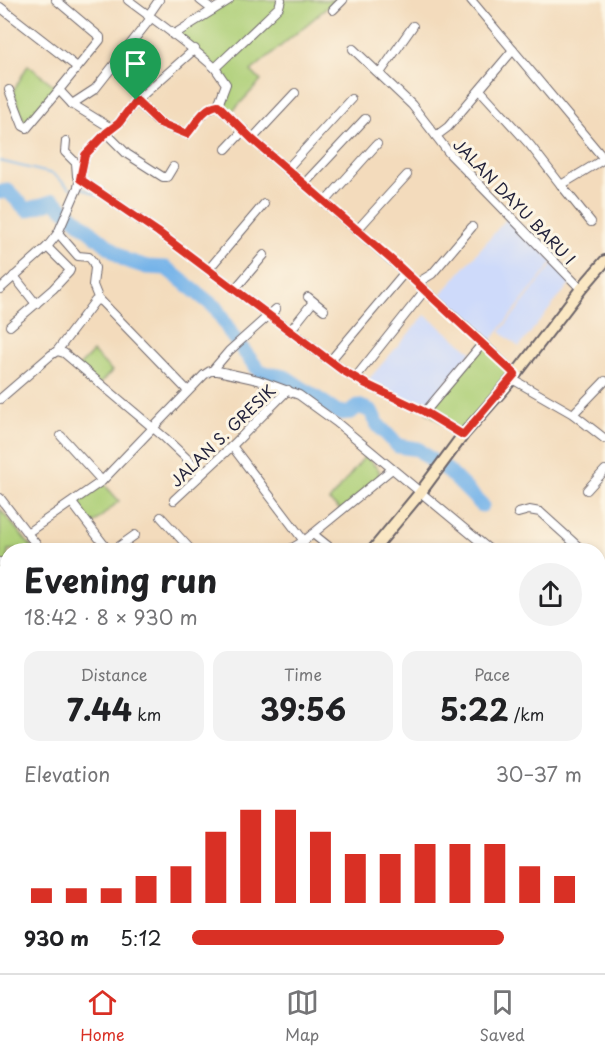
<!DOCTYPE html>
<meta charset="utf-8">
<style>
:root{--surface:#fff;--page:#f2f2f2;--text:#202124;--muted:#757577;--line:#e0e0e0;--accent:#d93025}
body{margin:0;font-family:"Playpen Sans",sans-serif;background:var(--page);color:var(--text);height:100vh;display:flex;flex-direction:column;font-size:22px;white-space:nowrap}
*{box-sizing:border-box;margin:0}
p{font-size:20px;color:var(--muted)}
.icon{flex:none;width:33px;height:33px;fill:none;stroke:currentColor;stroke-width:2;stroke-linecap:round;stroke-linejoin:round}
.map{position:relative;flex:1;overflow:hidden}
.panel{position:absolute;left:0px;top:543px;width:606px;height:430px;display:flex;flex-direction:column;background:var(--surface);border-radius:24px 24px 0 0;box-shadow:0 3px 9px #0003}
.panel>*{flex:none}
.pin{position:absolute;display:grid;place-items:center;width:51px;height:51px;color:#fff;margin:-62px -26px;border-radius:50% 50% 50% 0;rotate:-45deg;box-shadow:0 0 6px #0007}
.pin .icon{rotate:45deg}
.round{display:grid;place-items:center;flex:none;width:63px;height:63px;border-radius:32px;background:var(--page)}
.headline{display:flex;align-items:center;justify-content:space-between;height:102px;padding:0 24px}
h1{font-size:33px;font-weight:700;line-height:45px}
.figures{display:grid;grid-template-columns:repeat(3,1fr);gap:9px;height:102px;padding:6px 24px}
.figures div{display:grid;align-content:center;border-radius:15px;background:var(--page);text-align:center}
.figures b{font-size:30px;font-weight:700}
.figures small{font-size:16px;font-weight:400}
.figures p{font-size:16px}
.chart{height:168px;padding:12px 24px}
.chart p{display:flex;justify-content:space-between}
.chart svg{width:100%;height:108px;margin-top:6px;stroke:var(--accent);stroke-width:6}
ul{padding:0 24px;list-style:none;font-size:20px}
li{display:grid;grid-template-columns:96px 72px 1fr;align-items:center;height:45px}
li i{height:15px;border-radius:8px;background:var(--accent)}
.menu{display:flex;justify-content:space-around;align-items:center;height:84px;border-top:2px solid var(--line);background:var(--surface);font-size:16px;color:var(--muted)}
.menu a{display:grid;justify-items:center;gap:3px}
.menu .on{color:var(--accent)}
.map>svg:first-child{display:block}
</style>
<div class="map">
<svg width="605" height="973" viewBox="0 0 605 973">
<rect width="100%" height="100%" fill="#fcf5e5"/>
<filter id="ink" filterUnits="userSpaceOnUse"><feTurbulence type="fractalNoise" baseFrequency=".0167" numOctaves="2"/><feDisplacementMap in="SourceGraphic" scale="12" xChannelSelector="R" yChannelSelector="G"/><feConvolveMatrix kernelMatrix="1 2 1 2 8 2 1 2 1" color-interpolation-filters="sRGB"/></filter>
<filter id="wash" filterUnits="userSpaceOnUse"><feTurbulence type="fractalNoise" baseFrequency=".008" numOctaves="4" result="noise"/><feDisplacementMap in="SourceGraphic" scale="24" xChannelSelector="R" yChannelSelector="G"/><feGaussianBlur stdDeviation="1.35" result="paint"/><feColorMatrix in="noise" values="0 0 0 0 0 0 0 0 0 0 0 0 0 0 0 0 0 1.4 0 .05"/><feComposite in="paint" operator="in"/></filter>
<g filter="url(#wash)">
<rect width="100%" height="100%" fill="#f3dbbc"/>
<g fill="#cedafa">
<path d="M 508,217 L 553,262 L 490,342 L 439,297 Z"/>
<path d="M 553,264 L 572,281 L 519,347 L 500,332 Z"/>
<path d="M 425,315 L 472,352 L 424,409 L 367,381 Z"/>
</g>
<g fill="#adcf77" stroke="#687859" stroke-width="1.5">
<path d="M 226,0 L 336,0 L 251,71 L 261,81 L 231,113 L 225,107 L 230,88 L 195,49 L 175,35 Z"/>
<path d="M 28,65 L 56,87 L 25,124 L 13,92 Z"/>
<path d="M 483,343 L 514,374 L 461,434 L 426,412 Z"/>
<path d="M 93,352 L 112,371 L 97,387 L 77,368 Z"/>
<path d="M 365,456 L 379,470 L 379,479 L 341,510 L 329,501 Z"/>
<path d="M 103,483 L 119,501 L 92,525 L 74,504 Z"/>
<path d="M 0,509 L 34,550 L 8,550 L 7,665 L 0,655 Z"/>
</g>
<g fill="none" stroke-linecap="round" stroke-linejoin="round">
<g stroke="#76b4e9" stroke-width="2">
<path d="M 0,161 L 53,174 L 70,188 L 75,188"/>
<path d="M 80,187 L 99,196"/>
</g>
<g stroke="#76b4e9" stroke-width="15">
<path d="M 0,192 L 8,191 L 27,210 L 54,201 L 125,260 L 147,267 L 166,268 L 216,308 L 233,337 L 260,372 L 285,377 L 339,413 L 351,412 L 358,406 L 371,411 L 377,424 L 398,446 L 418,449 L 436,464"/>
<path d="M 445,468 L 482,505"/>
<path d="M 0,690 L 8,701"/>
<path d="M 141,966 L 147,973"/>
</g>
</g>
</g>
<g filter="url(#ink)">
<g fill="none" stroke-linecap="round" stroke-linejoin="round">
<defs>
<g id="street">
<path d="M 56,0 L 100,37 L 100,40 L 59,90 L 72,104 L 111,128 L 119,123 L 136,101 L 195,49"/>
<path d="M 128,0 C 157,22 188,43 215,68 L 279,7 L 281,0"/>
<path d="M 200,0 L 213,10"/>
<path d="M 471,0 L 605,160"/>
<path d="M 0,7 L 77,67"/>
<path d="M 333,10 L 343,0"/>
<path d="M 148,16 L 159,0"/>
<path d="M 173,35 L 229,0"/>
<path d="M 353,49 L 412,105 L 436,136"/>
<path d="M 513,50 L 448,127 L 436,136 L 449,153 L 581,289"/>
<path d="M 215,68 L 226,84 L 218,105 C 255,144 296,177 336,212 C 397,265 458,318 515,374"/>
<path d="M 380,73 L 413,26"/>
<path d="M 9,90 L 23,126 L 27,128 L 59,90"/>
<path d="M 480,90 L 530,145 L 561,185 L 604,159"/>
<path d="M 136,101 L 160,123 L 187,134 L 205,111 L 218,105"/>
<path d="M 72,104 L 95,89 L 151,18"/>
<path d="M 106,133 L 127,154 L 163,177 L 167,177 L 173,167"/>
<path d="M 252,139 L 295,93"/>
<path d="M 66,141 L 65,152 L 76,163 L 77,176 L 80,179 L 158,232 L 342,370 L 366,384 L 425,412 L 463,435"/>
<path d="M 226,149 L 244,130"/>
<path d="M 287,169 L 351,99"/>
<path d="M 304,184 L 365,119"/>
<path d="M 561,185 L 591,222"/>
<path d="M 325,202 L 377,144"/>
<path d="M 357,230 L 407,175"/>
<path d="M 58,233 L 78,256 L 89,257 L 93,262 L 95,268 L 93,285 L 99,300"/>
<path d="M 208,270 L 264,204"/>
<path d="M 14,276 L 36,304"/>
<path d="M 417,283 L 432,274 L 472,227"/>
<path d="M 0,289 L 47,247 L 58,233 L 78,187 L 85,155 L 111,128"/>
<path d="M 235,289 L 264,255"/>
<path d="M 308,297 L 324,310"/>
<path d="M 10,326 L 53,289 L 69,272 L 70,270 L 47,247"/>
<path d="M 290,331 L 313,302"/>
<path d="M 57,351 L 95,301 L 100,300 L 188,391"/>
<path d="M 330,361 L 405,272"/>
<path d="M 212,371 L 229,351 L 276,309"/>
<path d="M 355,378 L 425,290"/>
<path d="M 512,379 L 573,414 L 605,439"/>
<path d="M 0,399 L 51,355 L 57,351 L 64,353 L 165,438 L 202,473"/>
<path d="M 425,412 L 483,343"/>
<path d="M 573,414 L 605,381"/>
<path d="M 61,436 L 102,481"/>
<path d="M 232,446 L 304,541"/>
<path d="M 587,490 L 605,470"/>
<path d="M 0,498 L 27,533 L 102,481 L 204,375 L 210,371 L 218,371 L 258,380 L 299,395 L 336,422 L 490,550"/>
<path d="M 174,500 L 232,446 L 288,390"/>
<path d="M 72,503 L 108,550"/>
<path d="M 518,513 L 529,510 L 540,512 L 582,550"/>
<path d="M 161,517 L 191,550"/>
<path d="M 27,533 L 41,550"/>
<path d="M 313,534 L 333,550"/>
<path d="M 114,550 L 135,535"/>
<path d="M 289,550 L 304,541 L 392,469"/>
<path d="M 0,562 L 8,563"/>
<path d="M 598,574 L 605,568"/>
<path d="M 598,637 L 605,642"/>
<path d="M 598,723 L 605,714"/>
<path d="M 0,776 L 3,774"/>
<path d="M 0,871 L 8,885"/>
<path d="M 598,890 L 605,882"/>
<path d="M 598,902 L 605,907"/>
<path d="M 598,940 L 605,931"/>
<path d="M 598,961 L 605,965"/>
<path d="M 23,966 L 28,973"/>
<path d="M 84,966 L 91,973"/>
<path d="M 211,966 L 224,973"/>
<path d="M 283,966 L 290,973"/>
<path d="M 368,966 L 373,973"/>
<path d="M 481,966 L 488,973"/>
<path d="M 52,973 L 63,966"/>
<path d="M 236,973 L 243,966"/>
<path d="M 574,973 L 579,966"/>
</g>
<g id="secondary">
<path d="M 373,550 L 420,493 L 463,435 L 512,379 L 581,289 L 605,261"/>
<path d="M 0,956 L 8,950"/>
</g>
</defs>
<use href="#street" stroke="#6b6368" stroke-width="10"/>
<use href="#secondary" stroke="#6b6368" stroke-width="14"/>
<use href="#street" stroke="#fff" stroke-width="8"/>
<use href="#secondary" stroke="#fae7c3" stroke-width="10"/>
</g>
</g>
<g fill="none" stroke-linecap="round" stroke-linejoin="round" filter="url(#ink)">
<defs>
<path id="route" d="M 136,100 L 160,123 L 187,134 C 197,123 202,108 218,105 L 252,139 L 393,261 L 515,374 L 463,435 L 425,412 L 366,384 L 342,370 L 158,232 L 80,179 L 85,155 L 106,133 L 119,123 Z"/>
</defs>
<use href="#route" stroke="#fff" stroke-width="12"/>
<use href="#route" stroke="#d93025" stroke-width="8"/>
</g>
<g text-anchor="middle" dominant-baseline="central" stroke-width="6" stroke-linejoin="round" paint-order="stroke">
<g font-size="16" fill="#22223b" stroke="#fcf5e5">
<text transform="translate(515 201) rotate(46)">JALAN DAYU BARU I</text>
<text transform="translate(222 435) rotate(-44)">JALAN S. GRESIK</text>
</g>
</g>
</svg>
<div class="pin" style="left:136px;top:100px;background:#1e9e55"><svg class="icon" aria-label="arrive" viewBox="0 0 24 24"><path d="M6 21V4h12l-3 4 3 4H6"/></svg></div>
<section class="panel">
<div class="headline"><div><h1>Evening run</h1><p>18:42 · 8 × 930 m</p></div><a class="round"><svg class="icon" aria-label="share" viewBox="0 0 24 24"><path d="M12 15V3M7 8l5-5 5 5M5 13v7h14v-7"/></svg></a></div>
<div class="figures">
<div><p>Distance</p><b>7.44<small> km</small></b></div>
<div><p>Time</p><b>39:56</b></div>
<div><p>Pace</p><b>5:22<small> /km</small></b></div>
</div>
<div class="chart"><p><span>Elevation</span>30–37 m</p>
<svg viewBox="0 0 160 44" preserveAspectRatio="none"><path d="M5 44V38M15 44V38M25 44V38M35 44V33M45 44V29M55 44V15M65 44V6M75 44V6M85 44V15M95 44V24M105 44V24M115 44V20M125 44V20M135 44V20M145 44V29M155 44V33"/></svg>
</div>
<ul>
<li><b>930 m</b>5:12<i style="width:80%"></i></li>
</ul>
</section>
</div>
<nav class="menu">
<a class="on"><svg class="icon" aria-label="home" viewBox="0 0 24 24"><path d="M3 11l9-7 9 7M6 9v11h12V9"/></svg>Home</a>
<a><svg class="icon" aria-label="map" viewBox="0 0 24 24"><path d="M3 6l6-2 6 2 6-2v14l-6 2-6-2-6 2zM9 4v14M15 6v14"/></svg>Map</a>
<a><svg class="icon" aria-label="saved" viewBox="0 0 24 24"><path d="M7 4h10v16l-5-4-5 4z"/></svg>Saved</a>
</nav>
